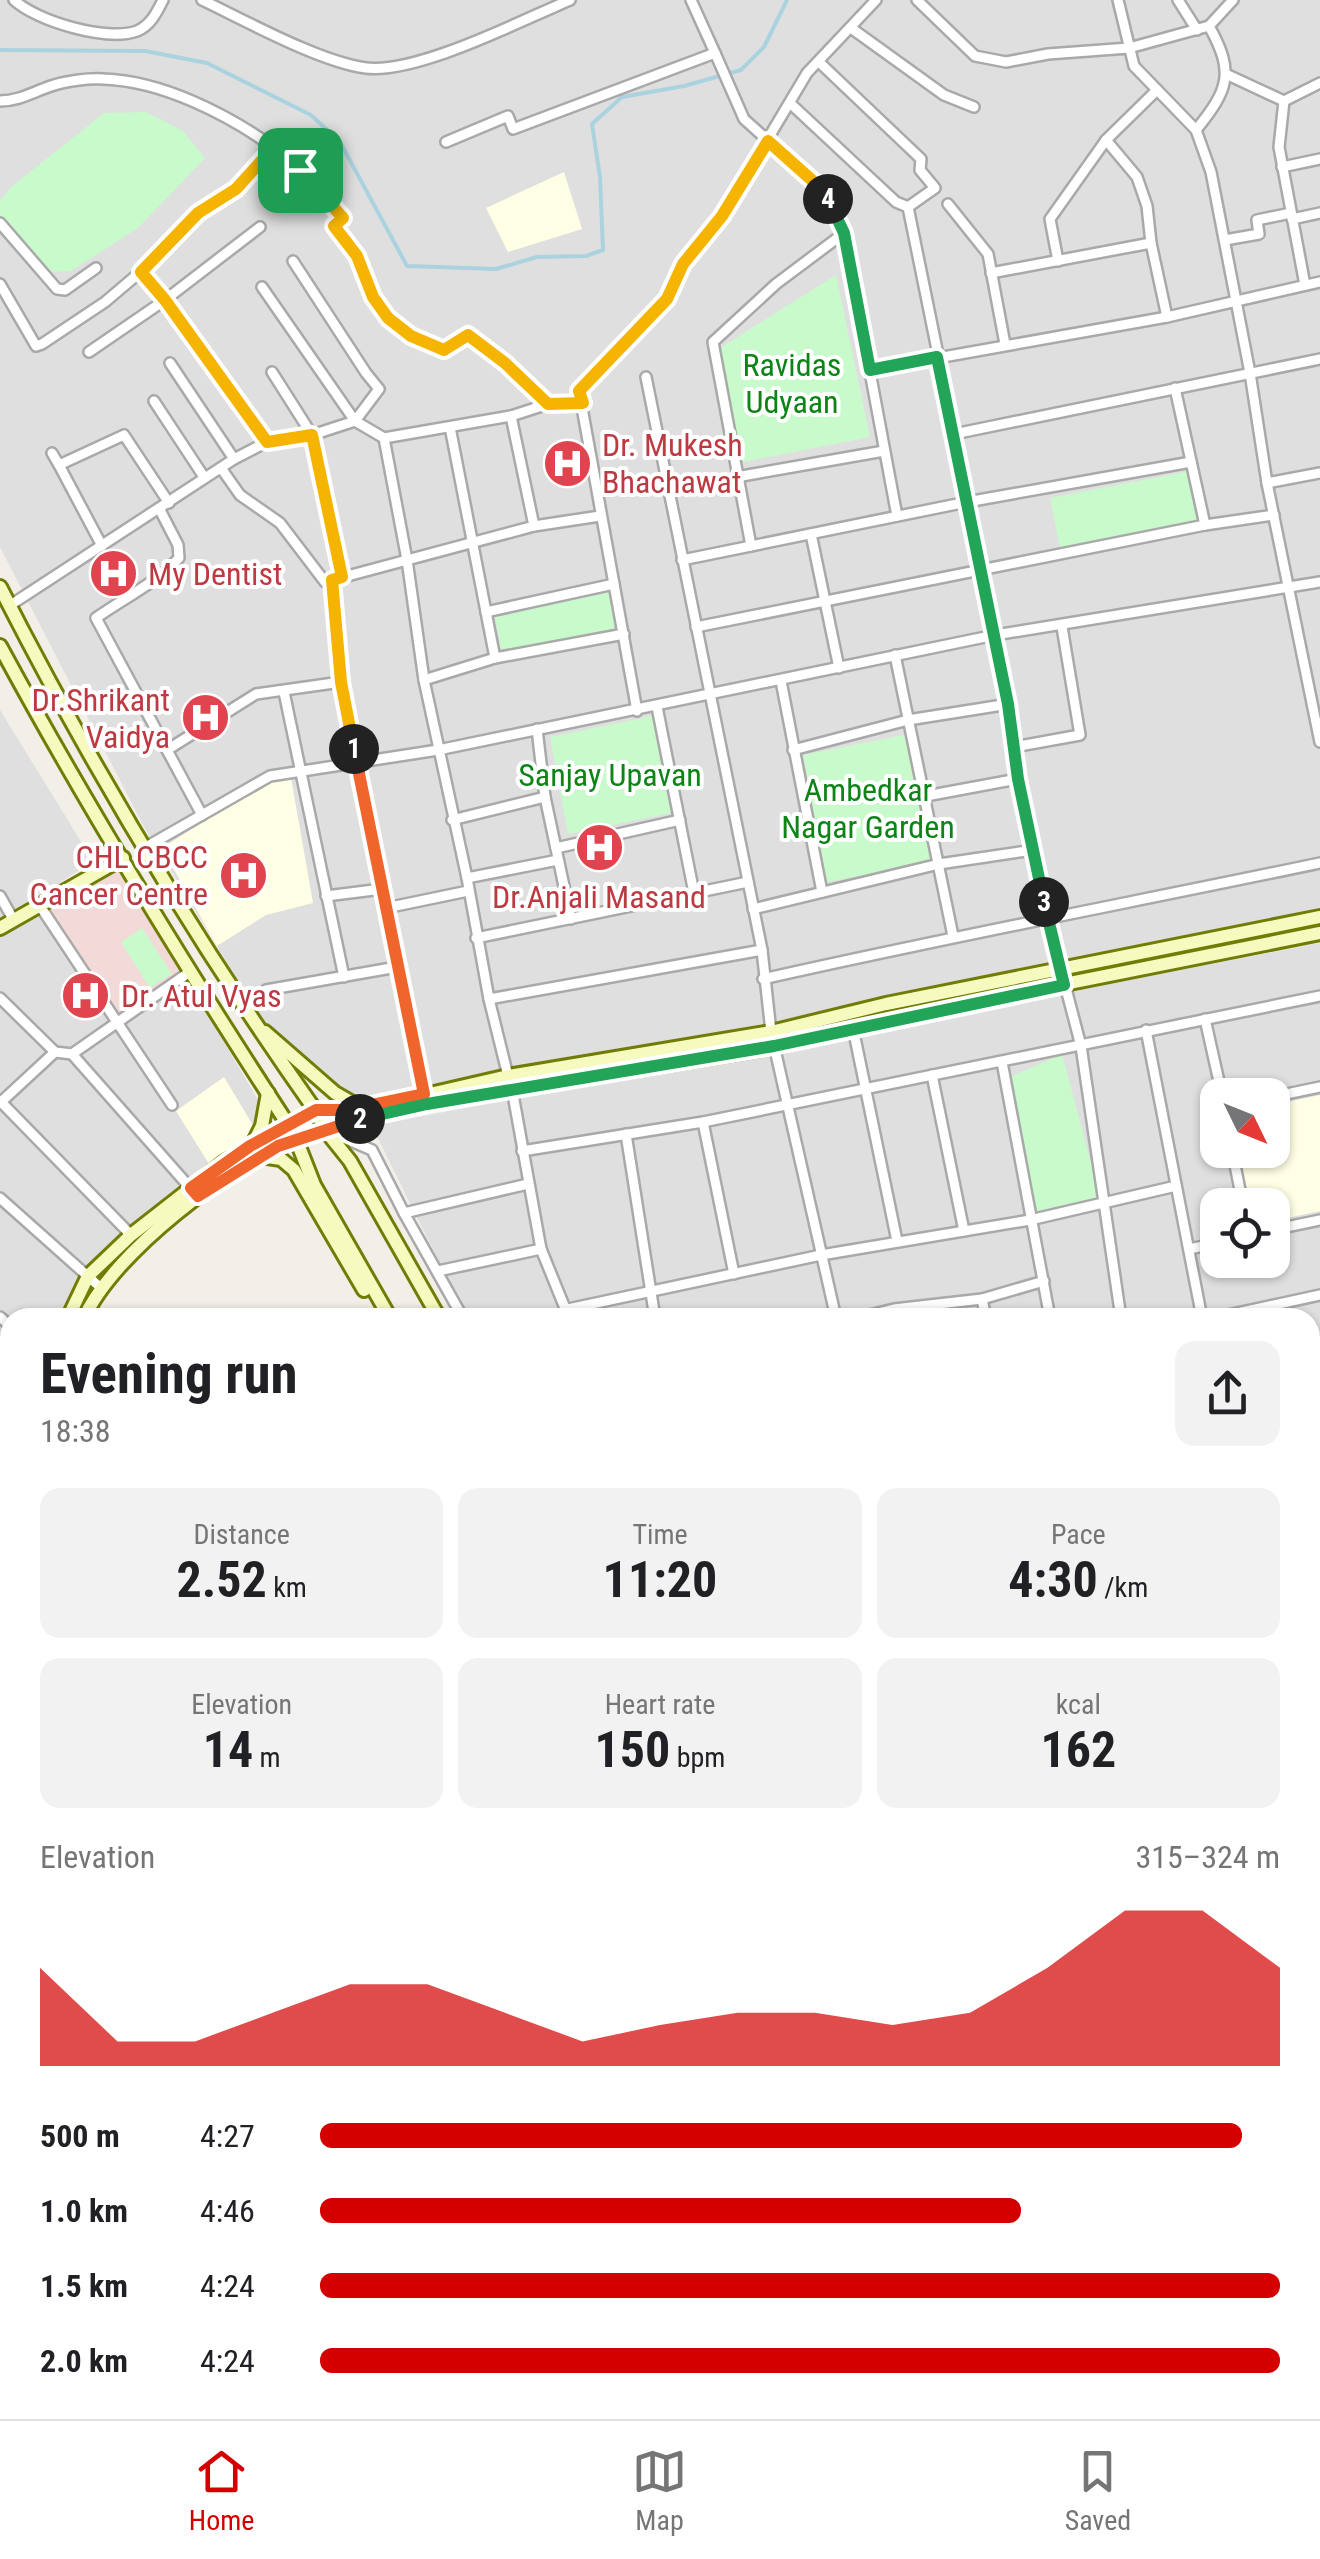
<!DOCTYPE html>
<meta charset="utf-8">
<style>
:root{--surface:#fff;--page:#f2f2f2;--text:#202124;--muted:#757577;--line:#e0e0e0;--accent:#d40000}
body{margin:0;font-family:"Roboto Condensed",sans-serif;background:var(--page);color:var(--text);height:100vh;display:flex;flex-direction:column;font-size:38px;white-space:nowrap}
*{box-sizing:border-box;margin:0}
p{font-size:32px;color:var(--muted)}
.icon{flex:none;width:55px;height:55px;fill:none;stroke:currentColor;stroke-width:2;stroke-linecap:round;stroke-linejoin:round}
.map{position:relative;flex:1;overflow:hidden}
.drawer{position:absolute;left:0px;top:1308px;width:1320px;height:1112px;display:flex;flex-direction:column;background:var(--surface);border-radius:30px 30px 0 0;box-shadow:0 2px 8px #0004}
.drawer>*{flex:none}
.needle{width:65px;rotate:133deg}
.controls{position:absolute;left:1200px;top:1078px;display:grid;gap:20px}
.controls a{display:grid;place-items:center;width:90px;height:90px;border-radius:20px;background:var(--surface);box-shadow:0 2px 8px #0004;font-size:50px}
.pin{position:absolute;display:grid;place-items:center;width:85px;height:85px;color:#fff;margin:-42px;border-radius:20px;box-shadow:0 5px 15px #0006}
.km{position:absolute;width:50px;height:50px;margin:-25px;border-radius:50%;background:#222;color:#fff;font-size:28px;line-height:50px;text-align:center}
.round{display:grid;place-items:center;flex:none;width:105px;height:105px;border-radius:20px;background:var(--page)}
.head{display:flex;align-items:center;justify-content:space-between;height:170px;padding:0 40px}
h1{font-size:55px;font-weight:700;line-height:75px}
.metrics{display:grid;grid-template-columns:repeat(3,1fr);gap:15px;height:170px;padding:10px 40px}
.metrics div{display:grid;align-content:center;border-radius:20px;background:var(--page);text-align:center}
.metrics b{font-size:50px;font-weight:700}
.metrics small{font-size:28px;font-weight:400}
.metrics p{font-size:28px}
.chart{height:280px;padding:20px 40px}
.chart p{display:flex;justify-content:space-between}
.chart svg{width:100%;height:180px;margin-top:10px;fill:var(--accent);opacity:.7}
ul{padding:0 40px;list-style:none;font-size:32px}
li{display:grid;grid-template-columns:160px 120px 1fr;align-items:center;height:75px}
li i{height:25px;border-radius:12px;background:var(--accent)}
.dock{display:flex;justify-content:space-around;align-items:center;height:140px;border-top:2px solid var(--line);background:var(--surface);font-size:28px;color:var(--muted)}
.dock a{display:grid;justify-items:center;gap:5px}
.dock .active{color:var(--accent)}
.map>svg:first-child{display:block}
</style>
<div class="map">
<svg width="1320" height="2419" viewBox="0 0 1320 2419">
<rect width="100%" height="100%" fill="#f2efe9"/>
<g fill="#e0dfdf" fill-rule="evenodd">
<path d="M 0,0 L 1320,0 L 1320,913 L 358,1104 L 285,1057 L 144,827 L 0,547 Z"/>
<path d="M 0,710 L 93,861 L 0,922 Z"/>
<path d="M 114,856 L 271,1122 L 194,1177 L 80,1275 L 58,1317 L 10,1318 L 10,1409 L 0,1425 L 0,926 Z"/>
<path d="M 1320,943 L 1320,2419 L 1125,2419 L 1119,2410 L 1310,2410 L 1310,1318 L 466,1317 L 372,1126 ZM 1218,1095 L 1272,1095 L 1272,1150 L 1218,1150 ZM 1218,1205 L 1272,1205 L 1272,1260 L 1218,1260 Z"/>
</g>
<path fill="#f2dad9" d="M 120,868 L 181,973 L 115,1016 L 51,911 Z"/>
<g fill="#ffffe5">
<path d="M 564,172 L 582,229 L 508,252 L 486,208 Z"/>
<path d="M 291,778 L 313,903 L 266,915 L 217,946 L 162,848 L 271,779 Z"/>
<path d="M 224,1077 L 260,1137 L 211,1167 L 176,1111 Z"/>
<path d="M 1320,1095 L 1320,1211 L 1273,1221 L 1272,1205 L 1250,1205 L 1238,1150 L 1272,1150 L 1273,1105 Z"/>
</g>
<g fill="#c8facc">
<path d="M 146,112 L 183,131 L 205,158 L 138,228 L 71,271 L 42,272 L 0,217 L 0,201 L 11,187 L 104,113 Z"/>
<path d="M 836,275 L 870,437 L 738,463 L 720,348 Z"/>
<path d="M 1190,471 L 1200,524 L 1061,553 L 1050,498 Z"/>
<path d="M 608,586 L 617,633 L 502,654 L 493,607 Z"/>
<path d="M 652,716 L 671,813 L 568,834 L 550,737 Z"/>
<path d="M 909,734 L 933,862 L 827,882 L 803,755 Z"/>
<path d="M 142,928 L 172,974 L 150,988 L 121,942 Z"/>
<path d="M 1062,1054 L 1100,1197 L 1038,1214 L 999,1082 Z"/>
<path d="M 1320,1391 L 1320,1471 L 1310,1473 L 1310,1394 Z"/>
</g>
<g fill="none" stroke-linecap="round" stroke-linejoin="round">
<g stroke="#aad3df" stroke-width="4">
<path d="M 0,50 L 145,51 L 207,63 L 311,115 L 340,142 L 407,266 L 496,269 L 537,257 L 586,256 L 603,250 L 600,177 L 592,124 L 622,97 L 684,86 L 741,70 L 764,47 L 787,0"/>
<path d="M 1310,2064 L 1320,2070"/>
</g>
<defs>
<g id="street">
<path d="M 14,0 C 36,21 107,42 137,31 C 151,25 157,12 163,0"/>
<path d="M 202,0 C 246,21 320,62 366,68 C 417,74 520,21 570,0"/>
<path d="M 917,0 L 975,56 L 1006,62 L 1048,54 L 1129,48 L 1209,26"/>
<path d="M 1118,0 L 1134,66 L 1196,130 L 1211,172 L 1250,373 L 1267,483 L 1320,742"/>
<path d="M 1178,0 L 1197,30"/>
<path d="M 851,28 L 944,95 L 974,107"/>
<path d="M 715,53 L 744,119 L 824,191 L 844,233 L 897,516"/>
<path d="M 819,62 L 921,159 L 920,170 L 935,188 L 908,207"/>
<path d="M 1228,75 L 1284,101"/>
<path d="M 0,101 C 19,101 33,92 51,86 C 66,81 88,78 104,79 C 162,81 227,114 273,147 C 300,166 321,194 343,218 L 334,226 C 380,285 364,318 444,350 L 467,335 L 505,363 L 548,404"/>
<path d="M 1284,101 L 1279,147 L 1305,285"/>
<path d="M 1284,101 L 1320,83"/>
<path d="M 791,104 L 896,202 L 908,207"/>
<path d="M 1196,130 C 1229,89 1235,73 1209,26 L 1233,0"/>
<path d="M 1106,140 L 1137,177 L 1147,206 L 1151,243 L 1167,317"/>
<path d="M 446,142 L 508,116 L 513,129 L 715,53 L 691,0"/>
<path d="M 1282,167 L 1320,159"/>
<path d="M 948,204 L 988,254 L 1005,344"/>
<path d="M 908,207 L 1009,704 L 1018,779 L 1048,920 L 1081,1046 L 1121,1318"/>
<path d="M 1292,219 L 1320,213"/>
<path d="M 0,223 L 57,289 L 65,290 L 96,268"/>
<path d="M 1225,240 L 1259,234 L 1257,220 L 1291,213"/>
<path d="M 1058,261 L 1050,219 L 1106,140 L 1157,90"/>
<path d="M 141,272 L 165,300 L 267,442"/>
<path d="M 991,273 L 1151,243"/>
<path d="M 0,284 L 36,346 L 42,344 L 105,302 L 138,274 L 198,213 L 237,189 L 274,147"/>
<path d="M 262,287 L 355,421 L 379,389 L 366,373 L 293,261"/>
<path d="M 89,352 L 165,300 L 260,227"/>
<path d="M 170,363 L 234,459"/>
<path d="M 870,370 L 1167,317 L 1320,282"/>
<path d="M 272,372 L 312,435 L 341,577"/>
<path d="M 646,377 L 762,950 L 771,1032 L 836,1318"/>
<path d="M 1175,388 L 1205,525"/>
<path d="M 154,401 L 204,477"/>
<path d="M 511,416 L 534,526"/>
<path d="M 450,427 L 495,658"/>
<path d="M 954,434 L 1320,359"/>
<path d="M 384,438 L 407,560 L 424,680 L 467,878 L 489,999 L 508,1076"/>
<path d="M 52,453 L 59,465 L 124,435 L 169,503"/>
<path d="M 59,465 L 102,546"/>
<path d="M 221,468 L 240,495 L 280,523 L 325,582 L 534,526 L 600,516"/>
<path d="M 736,477 L 884,451"/>
<path d="M 1267,483 L 1320,473"/>
<path d="M 160,510 L 178,545 L 179,558 C 156,583 124,598 96,618 L 202,815"/>
<path d="M 811,534 L 839,668"/>
<path d="M 751,546 L 713,342 L 776,284 L 844,233"/>
<path d="M 682,560 L 967,502 L 1191,462"/>
<path d="M 332,580 L 341,682 L 424,1094"/>
<path d="M 9,606 L 234,459 L 267,442 L 312,435 L 355,421 L 384,438 L 511,416 L 548,404 L 583,403"/>
<path d="M 486,612 L 614,584"/>
<path d="M 696,627 L 1205,525 L 1274,515"/>
<path d="M 895,655 L 953,936"/>
<path d="M 424,680 L 495,658 L 624,634"/>
<path d="M 781,681 L 822,892"/>
<path d="M 284,692 L 344,977"/>
<path d="M 657,707 L 694,893"/>
<path d="M 637,711 L 579,391 L 667,299 L 683,264 L 722,216 L 807,73 L 876,0"/>
<path d="M 537,729 L 545,797 L 571,919"/>
<path d="M 1014,747 L 1080,735 L 1062,627"/>
<path d="M 167,750 L 256,694 L 341,682"/>
<path d="M 793,750 L 908,720 L 1009,704"/>
<path d="M 926,796 L 1018,779"/>
<path d="M 452,820 L 545,797"/>
<path d="M 146,847 L 270,776 L 438,750 L 995,635 L 1320,582"/>
<path d="M 556,848 L 680,820"/>
<path d="M 467,878 L 558,860"/>
<path d="M 0,896 L 13,919"/>
<path d="M 326,896 L 382,889"/>
<path d="M 40,906 L 172,1105"/>
<path d="M 386,908 L 468,891"/>
<path d="M 753,909 L 939,864 L 1033,850"/>
<path d="M 476,938 L 748,882"/>
<path d="M 763,979 C 948,937 1134,902 1320,863"/>
<path d="M 266,990 L 397,967"/>
<path d="M 0,998 L 55,1052"/>
<path d="M 489,999 L 762,950"/>
<path d="M 1205,1019 L 1222,1095"/>
<path d="M 853,1028 L 897,1241"/>
<path d="M 1146,1030 L 1202,1318"/>
<path d="M 72,1054 L 193,1191"/>
<path d="M 1002,1062 L 1050,1318"/>
<path d="M 932,1075 L 964,1231"/>
<path d="M 512,1089 L 541,1249 L 569,1318"/>
<path d="M 1272,1097 L 1320,1087"/>
<path d="M 0,1101 L 131,1235"/>
<path d="M 0,1103 L 55,1052 L 72,1054 L 191,971"/>
<path d="M 703,1122 L 734,1274"/>
<path d="M 330,1132 L 372,1150 L 404,1213 L 463,1318"/>
<path d="M 626,1134 L 655,1318"/>
<path d="M 1232,1150 L 1243,1205"/>
<path d="M 522,1151 L 703,1122 L 1320,996"/>
<path d="M 0,1198 L 101,1288"/>
<path d="M 404,1213 L 528,1184"/>
<path d="M 1272,1230 L 1320,1220"/>
<path d="M 1189,1249 L 1218,1243"/>
<path d="M 438,1271 L 541,1249"/>
<path d="M 982,1299 L 986,1318"/>
<path d="M 568,1309 L 821,1255 L 1030,1220 L 1176,1186"/>
<path d="M 0,1317 L 10,1326"/>
<path d="M 857,1318 L 894,1309 L 982,1299 L 1044,1281"/>
<path d="M 1214,1318 L 1320,1295"/>
<path d="M 1310,1369 L 1320,1366"/>
<path d="M 1310,1487 L 1320,1484"/>
<path d="M 1310,1552 L 1320,1550"/>
<path d="M 0,1572 L 10,1583"/>
<path d="M 1310,1617 L 1320,1616"/>
<path d="M 1310,1658 L 1320,1657"/>
<path d="M 0,1662 L 10,1673"/>
<path d="M 1310,1721 L 1320,1715"/>
<path d="M 0,1754 L 10,1766"/>
<path d="M 1310,1809 L 1320,1796"/>
<path d="M 1310,1828 L 1320,1833"/>
<path d="M 1310,1952 L 1320,1940"/>
<path d="M 1310,1994 L 1320,2001"/>
<path d="M 0,2047 L 10,2059"/>
<path d="M 1310,2091 L 1320,2103"/>
<path d="M 0,2147 L 10,2157"/>
<path d="M 1310,2150 L 1320,2163"/>
<path d="M 0,2224 L 10,2233"/>
<path d="M 0,2267 L 10,2258"/>
<path d="M 0,2324 L 10,2335"/>
<path d="M 0,2404 L 13,2419"/>
<path d="M 220,2410 L 227,2419"/>
<path d="M 301,2410 L 311,2419"/>
<path d="M 1135,2410 L 1140,2419"/>
<path d="M 411,2417 L 420,2410"/>
<path d="M 23,2419 L 33,2410"/>
<path d="M 105,2419 L 116,2410"/>
<path d="M 174,2419 L 185,2410"/>
<path d="M 636,2419 L 648,2410"/>
</g>
<g id="secondary">
<path d="M 0,587 C 92,768 198,944 315,1110 L 347,1110 L 382,1105 L 508,1076 L 771,1032 L 886,1004 L 1320,917"/>
<path d="M 0,646 C 88,809 186,968 287,1123 L 296,1139 L 326,1131 L 315,1110 L 223,1163 L 131,1235 L 88,1276 L 68,1318"/>
<path d="M 0,928 L 123,858"/>
<path d="M 265,1032 L 335,1093 L 361,1108"/>
<path d="M 255,1140 L 262,1126 L 268,1093"/>
<path d="M 261,1156 L 281,1159 L 294,1170 L 364,1290"/>
<path d="M 84,1318 C 114,1252 229,1165 296,1139 L 314,1185 L 390,1318"/>
<path d="M 439,1318 L 350,1161 L 326,1131 L 355,1120 L 427,1104 L 774,1047 L 924,1012 L 1320,933"/>
<path d="M 0,1467 L 10,1447"/>
<path d="M 0,1497 L 10,1478"/>
<path d="M 1310,2407 L 1320,2400"/>
<path d="M 1030,2410 L 1036,2419"/>
<path d="M 1056,2410 L 1061,2419"/>
<path d="M 1099,2410 L 1105,2419"/>
<path d="M 1293,2419 L 1306,2410"/>
</g>
</defs>
<use href="#street" stroke="#a9a9a9" stroke-width="14"/>
<use href="#secondary" stroke="#707d05" stroke-width="18"/>
<use href="#street" stroke="#fff" stroke-width="9"/>
<use href="#secondary" stroke="#f7fabf" stroke-width="12"/>
</g>
<g fill="none" stroke-linecap="round" stroke-linejoin="round">
<defs>
<path id="split-1" d="M 300,170 L 274,147 L 236,189 L 198,213 L 141,272 L 165,300 L 267,442 L 312,435 L 342,577 L 332,580 L 341,682 L 354,749"/>
<path id="split-2" d="M 354,749 L 424,1094 L 347,1110 L 316,1110 L 250,1146 L 191,1188 L 198,1196 L 278,1146 L 360,1119"/>
<path id="split-3" d="M 360,1119 L 427,1104 L 774,1046 L 1064,985 L 1044,902"/>
<path id="split-4" d="M 828,199 L 844,233 L 870,370 L 937,357 L 1008,704 L 1018,779 L 1044,902"/>
<path id="split-5" d="M 300,170 L 343,218 L 334,226 L 357,256 L 373,297 L 388,318 L 411,336 L 444,350 L 468,335 L 505,363 L 548,404 L 583,403 L 579,391 L 667,299 L 683,264 L 722,216 L 768,141 L 824,191 L 828,199"/>
</defs>
<use href="#split-1" stroke="#fff" stroke-width="20"/>
<use href="#split-2" stroke="#fff" stroke-width="20"/>
<use href="#split-3" stroke="#fff" stroke-width="20"/>
<use href="#split-4" stroke="#fff" stroke-width="20"/>
<use href="#split-5" stroke="#fff" stroke-width="20"/>
<use href="#split-1" stroke="#f5b400" stroke-width="12"/>
<use href="#split-2" stroke="#f0652b" stroke-width="12"/>
<use href="#split-3" stroke="#22a559" stroke-width="12"/>
<use href="#split-4" stroke="#22a559" stroke-width="12"/>
<use href="#split-5" stroke="#f5b400" stroke-width="12"/>
</g>
<defs>
<symbol id="hospital-disc" viewBox="-11 -11 22 22"><circle r="9.5" fill="#e0444e" stroke="#fff"/><path d="M-5-5h3v3.5h4V-5h3V5h-3V1.5h-4V5h-3Z" fill="#fff"/></symbol>
</defs>
<g fill-rule="evenodd">
<use href="#hospital-disc" x="540" y="436" width="55" height="55"/>
<use href="#hospital-disc" x="86" y="546" width="55" height="55"/>
<use href="#hospital-disc" x="178" y="690" width="55" height="55"/>
<use href="#hospital-disc" x="572" y="820" width="55" height="55"/>
<use href="#hospital-disc" x="216" y="848" width="55" height="55"/>
<use href="#hospital-disc" x="58" y="968" width="55" height="55"/>
</g>
<g text-anchor="middle" dominant-baseline="central" stroke-width="8" stroke-linejoin="round" paint-order="stroke">
<g font-size="32" fill="#0c8416" stroke="#fff">
<text x="792" y="365">Ravidas<tspan x="792" dy="37">Udyaan</tspan></text>
<text x="610" y="775">Sanjay Upavan</text>
<text x="868" y="790">Ambedkar<tspan x="868" dy="37">Nagar Garden</tspan></text>
</g>
<g font-size="32" fill="#be3a42" stroke="#fff" text-anchor="start">
<text x="602" y="445">Dr. Mukesh<tspan x="602" dy="37">Bhachawat</tspan></text>
<text x="148" y="574">My Dentist</text>
<text x="170" y="700" text-anchor="end">Dr.Shrikant<tspan x="170" dy="37">Vaidya</tspan></text>
<text x="208" y="857" text-anchor="end">CHL CBCC<tspan x="208" dy="37">Cancer Centre</tspan></text>
<text x="599" y="897" text-anchor="middle">Dr.Anjali Masand</text>
<text x="121" y="996">Dr. Atul Vyas</text>
</g>
</g>
</svg>
<div class="controls">
<a><svg class="needle" viewBox="-14 -14 28 28"><path d="M0-13l5 13h-10z" fill="#e53935"/><path d="M0 13l5-13h-10z" fill="#757577"/></svg></a>
<a><svg class="icon" aria-label="locate" viewBox="0 0 24 24"><circle cx="12" cy="12" r="6"/><path d="M12 2v4M12 18v4M2 12h4M18 12h4"/></svg></a>
</div>
<div class="pin" style="left:300px;top:170px;background:#1e9e55"><svg class="icon" aria-label="arrive" viewBox="0 0 24 24"><path d="M6 21V4h12l-3 4 3 4H6"/></svg></div>
<b class="km" style="left:354px;top:749px">1</b>
<b class="km" style="left:360px;top:1119px">2</b>
<b class="km" style="left:1044px;top:902px">3</b>
<b class="km" style="left:828px;top:199px">4</b>
<section class="drawer">
<div class="head"><div><h1>Evening run</h1><p>18:38</p></div><a class="round"><svg class="icon" aria-label="share" viewBox="0 0 24 24"><path d="M12 15V3M7 8l5-5 5 5M5 13v7h14v-7"/></svg></a></div>
<div class="metrics">
<div><p>Distance</p><b>2.52<small> km</small></b></div>
<div><p>Time</p><b>11:20</b></div>
<div><p>Pace</p><b>4:30<small> /km</small></b></div>
</div>
<div class="metrics">
<div><p>Elevation</p><b>14<small> m</small></b></div>
<div><p>Heart rate</p><b>150<small> bpm</small></b></div>
<div><p>kcal</p><b>162</b></div>
</div>
<div class="chart"><p><span>Elevation</span>315–324 m</p>
<svg viewBox="0 0 160 44" preserveAspectRatio="none"><path d="M0 44V20L10 38L20 38L30 31L40 24L50 24L60 31L70 38L80 34L90 31L100 31L110 34L120 31L130 20L140 6L150 6L160 20V44z"/></svg>
</div>
<ul>
<li><b>500 m</b>4:27<i style="width:96%"></i></li>
<li><b>1.0 km</b>4:46<i style="width:73%"></i></li>
<li><b>1.5 km</b>4:24<i style="width:100%"></i></li>
<li><b>2.0 km</b>4:24<i style="width:100%"></i></li>
</ul>
</section>
</div>
<nav class="dock">
<a class="active"><svg class="icon" aria-label="home" viewBox="0 0 24 24"><path d="M3 11l9-7 9 7M6 9v11h12V9"/></svg>Home</a>
<a><svg class="icon" aria-label="map" viewBox="0 0 24 24"><path d="M3 6l6-2 6 2 6-2v14l-6 2-6-2-6 2zM9 4v14M15 6v14"/></svg>Map</a>
<a><svg class="icon" aria-label="saved" viewBox="0 0 24 24"><path d="M7 4h10v16l-5-4-5 4z"/></svg>Saved</a>
</nav>
